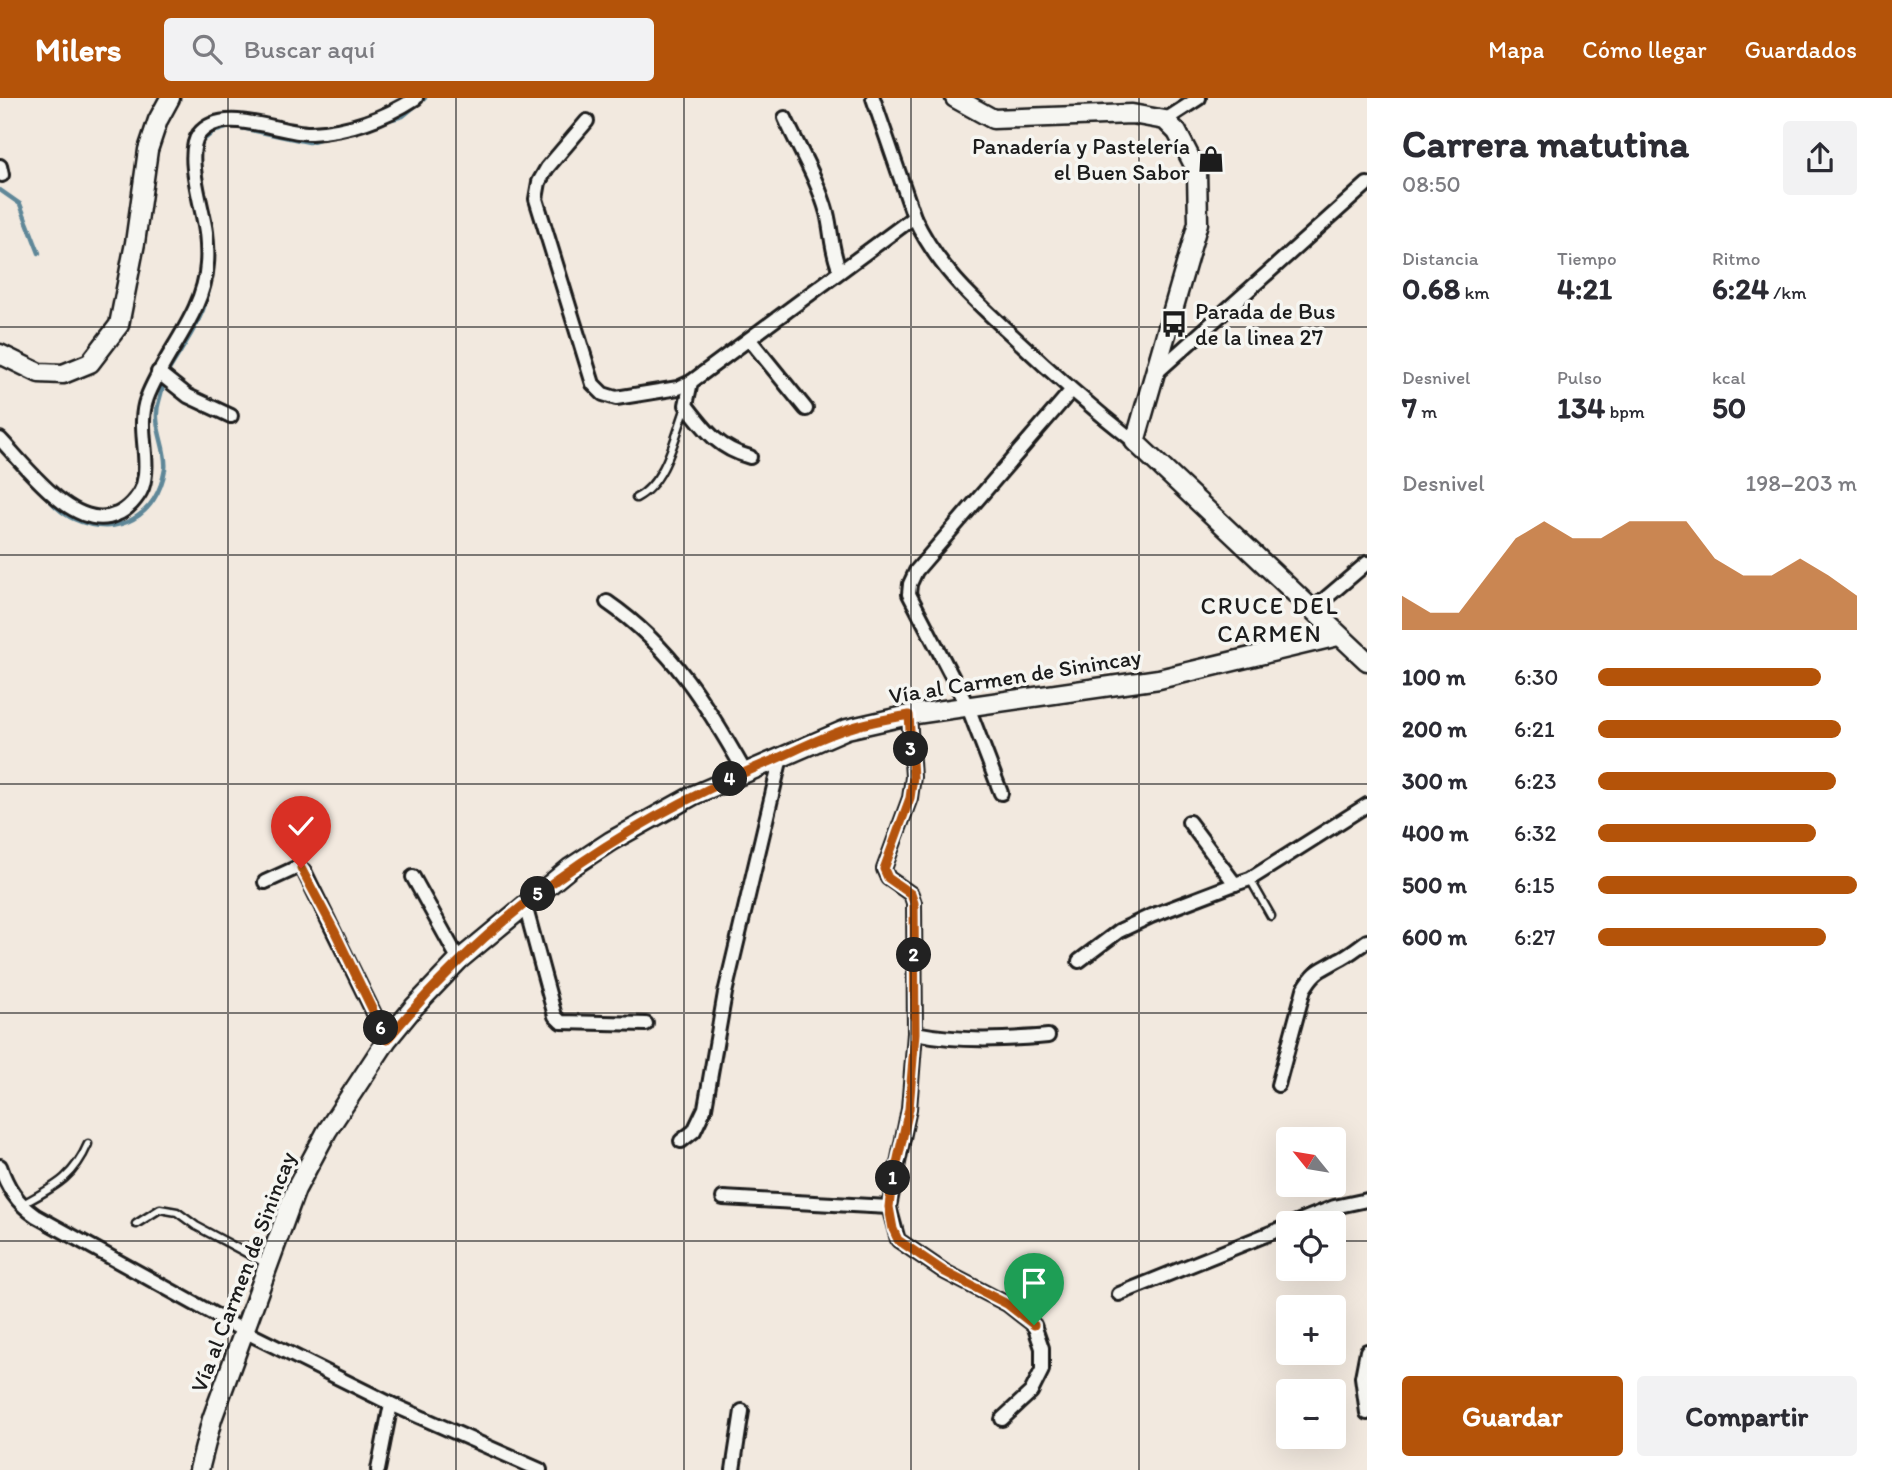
<!DOCTYPE html>
<html lang="es">
<meta charset="utf-8">
<style>
:root{--surface:#fff;--page:#f2f2f3;--text:#2b2b33;--muted:#7c7c81;--accent:#b45309}
body{margin:0;font-family:Itim,sans-serif;background:var(--page);color:var(--text);height:100vh;display:flex;flex-direction:column;font-size:26px;white-space:nowrap}
*{box-sizing:border-box;margin:0}
p{font-size:23px;color:var(--muted)}
.icon{flex:none;width:38px;height:38px;fill:none;stroke:currentColor;stroke-width:2;stroke-linecap:round;stroke-linejoin:round}
.map{position:relative;flex:1;overflow:hidden}
.drawer{display:flex;flex-direction:column;background:var(--surface);width:525px}
.drawer>*{flex:none}
.needle{width:46px;rotate:300deg}
.tools{position:absolute;left:1276px;top:1029px;display:grid;gap:14px}
.tools a{display:grid;place-items:center;width:70px;height:70px;border-radius:7px;background:var(--surface);box-shadow:0 7px 28px #0002;font-size:35px}
.pin{position:absolute;display:grid;place-items:center;width:60px;height:60px;color:#fff;margin:-72px -30px;border-radius:50% 50% 50% 0;rotate:-45deg;box-shadow:0 0 7px #0007}
.pin .icon{rotate:45deg}
.km{position:absolute;width:35px;height:35px;margin:-18px;border-radius:50%;background:#222;color:#fff;font-size:19px;line-height:35px;text-align:center}
.round{display:grid;place-items:center;flex:none;width:74px;height:74px;border-radius:7px;background:var(--page)}
.headline{display:flex;align-items:center;justify-content:space-between;height:119px;padding:0 35px}
h1{font-size:38px;font-weight:700;line-height:52px}
.figures{display:grid;grid-template-columns:repeat(3,1fr);gap:10px;height:119px;padding:7px 35px}
.figures div{display:grid;align-content:center}
.figures b{font-size:30px;font-weight:700}
.figures small{font-size:19px;font-weight:400}
.figures p{font-size:19px}
.chart{height:196px;padding:14px 35px}
.chart p{display:flex;justify-content:space-between}
.chart svg{width:100%;height:126px;margin-top:7px;fill:var(--accent);opacity:.7}
.action{display:flex;gap:14px;margin-top:auto;padding:14px 35px}
.action a{flex:1;height:80px;border-radius:7px;background:var(--accent);color:#fff;font-size:28px;font-weight:700;line-height:80px;text-align:center}
.action a+a{background:var(--page);color:var(--text)}
ul{padding:0 35px;list-style:none;font-size:23px}
li{display:grid;grid-template-columns:112px 84px 1fr;align-items:center;height:52px}
li i{height:18px;border-radius:9px;background:var(--accent)}
header{display:flex;align-items:center;gap:42px;box-sizing:border-box;height:98px;padding:0 35px;background:var(--accent);color:#fff}
header strong{font-size:33px}
nav{display:flex;gap:38px;margin-inline-start:auto;font-size:24px}
.search{width:490px;height:63px;background:var(--page);display:flex;align-items:center;gap:18px;box-sizing:border-box;padding:0 24px;border-radius:7px;color:var(--muted);font-size:26px}
main{display:flex;flex:1;min-height:0}
.map>svg:first-child{display:block}
</style>
<header>
<strong>Milers</strong>
<div class="search"><svg class="icon" aria-label="search" viewBox="0 0 24 24"><circle cx="10" cy="10" r="6"/><path d="M15 15l6 6"/></svg>Buscar aquí</div>
<nav><a>Mapa</a><a>Cómo llegar</a><a>Guardados</a></nav>
</header>
<main>
<div class="map">
<svg width="1367" height="1372" viewBox="0 0 1367 1372">
<rect width="100%" height="100%" fill="#f2e9df"/>
<filter id="ink" filterUnits="userSpaceOnUse"><feTurbulence type="fractalNoise" baseFrequency=".0143" numOctaves="2"/><feDisplacementMap in="SourceGraphic" scale="14" xChannelSelector="R" yChannelSelector="G"/><feConvolveMatrix kernelMatrix="1 2 1 2 8 2 1 2 1" color-interpolation-filters="sRGB"/></filter>
<g filter="url(#ink)">
<g fill="none" stroke-linecap="round" stroke-linejoin="round">
<g stroke="#5e8798" stroke-width="4.5">
<path d="M 381,24 L 403,18 L 425,0"/>
<path d="M 201,44 L 213,34 L 232,28 L 309,44 L 326,39"/>
<path d="M 0,92 L 20,106 L 39,155"/>
<path d="M 42,394 C 51,404 61,415 74,421 C 118,441 157,418 165,371 C 168,351 151,327 159,303 C 162,293 164,281 169,272 C 185,245 206,218 210,185"/>
</g>
<defs>
<g id="lane">
<path d="M 636,400 C 666,385 675,338 686,309"/>
<path d="M 1250,781 L 1271,818"/>
<path d="M 23,1106 C 53,1089 73,1081 88,1046"/>
<path d="M 136,1126 L 160,1111 L 177,1114 L 196,1128 L 267,1166"/>
</g>
<g id="street">
<path d="M 873,0 L 914,119 C 938,170 973,201 1013,238 C 1052,275 1092,310 1135,344"/>
<path d="M 785,20 C 799,51 818,82 827,115 C 832,135 831,153 840,173"/>
<path d="M 1165,22 L 1199,0"/>
<path d="M 587,23 L 547,70 L 539,84 L 536,101 L 593,286 L 603,296 L 616,300 L 678,290 L 691,284 L 914,119"/>
<path d="M 0,68 L 2,77"/>
<path d="M 750,242 L 806,311"/>
<path d="M 158,274 L 188,298 L 231,318"/>
<path d="M 1155,276 L 1367,86"/>
<path d="M 691,284 L 686,307 C 706,333 718,350 750,359"/>
<path d="M 0,341 C 26,368 75,436 117,416 C 127,412 138,400 142,390 C 152,361 136,330 147,300 C 164,255 204,216 207,166 C 208,156 207,144 206,134 C 203,110 184,56 199,36 C 223,6 280,36 311,35 C 348,33 385,20 416,0"/>
<path d="M 607,504 C 672,549 707,607 745,674"/>
<path d="M 1313,511 L 1367,465"/>
<path d="M 909,617 L 913,679 L 910,700 L 884,771 L 888,780 L 911,796 L 914,805 L 915,935 L 909,1011 L 889,1109 L 898,1142 L 945,1174 L 1007,1206 L 1034,1227 L 1042,1250 L 1042,1272 L 1031,1294 L 1002,1321"/>
<path d="M 1001,695 L 968,609 L 909,496 L 910,486 L 916,473 L 1071,293"/>
<path d="M 1189,724 L 1235,786 L 1250,781 L 1367,707"/>
<path d="M 413,779 L 459,862"/>
<path d="M 265,784 L 298,769 L 304,773 L 387,942"/>
<path d="M 525,807 L 555,918 L 561,924 L 646,926"/>
<path d="M 1079,863 L 1119,833 L 1151,818 L 1235,786"/>
<path d="M 915,935 C 960,944 1002,942 1048,938"/>
<path d="M 1278,987 L 1304,891 C 1316,871 1320,873 1338,862 C 1349,857 1358,849 1367,843"/>
<path d="M 681,1043 L 694,1033 L 705,1010 L 725,895 L 781,659"/>
<path d="M 0,1068 C 7,1089 17,1105 36,1118 L 244,1233 L 391,1306 L 378,1372"/>
<path d="M 723,1100 L 889,1109"/>
<path d="M 1294,1125 L 1334,1109 L 1367,1102"/>
<path d="M 1119,1196 L 1288,1128"/>
<path d="M 1367,1253 L 1362,1279 L 1367,1315"/>
<path d="M 391,1306 L 540,1372"/>
<path d="M 733,1372 L 742,1313"/>
</g>
<g id="secondary">
<path d="M 955,0 L 993,21 L 1132,16 L 1165,22 L 1177,34 L 1197,73 L 1198,125 L 1135,344 L 1367,563"/>
<path d="M 0,256 L 39,275 L 63,276 L 90,265 L 119,227 L 135,145 L 148,52 L 158,22 L 170,0"/>
<path d="M 199,1372 L 212,1321 L 296,1091 L 327,1033 L 387,942 L 414,909 L 459,862 L 570,770 L 611,743 L 694,697 L 847,631 L 909,617 L 1159,581 L 1338,538"/>
</g>
</defs>
<use href="#lane" stroke="#1c1c1c" stroke-width="11"/>
<use href="#street" stroke="#1c1c1c" stroke-width="18"/>
<use href="#secondary" stroke="#1c1c1c" stroke-width="23"/>
<use href="#lane" stroke="#f6f6f2" stroke-width="6"/>
<use href="#street" stroke="#f6f6f2" stroke-width="12"/>
<use href="#secondary" stroke="#f6f6f2" stroke-width="18"/>
</g>
</g>
<g fill="none" stroke-linecap="round" stroke-linejoin="round" filter="url(#ink)">
<defs>
<path id="route" d="M 301,770 L 334,832 L 387,942 C 489,817 615,729 764,666 C 791,655 818,640 847,631 C 867,624 888,621 909,617 L 913,679 L 910,700 L 884,771 L 888,780 L 911,796 L 914,805 L 915,935 L 909,1011 L 891,1092 L 889,1109 L 893,1131 L 898,1142 L 945,1174 L 1007,1206 L 1034,1227"/>
</defs>
<use href="#route" stroke="#fff" stroke-width="14"/>
<use href="#route" stroke="#b45309" stroke-width="9"/>
</g>
<path fill="none" stroke="#1c1c1c" stroke-width="2" stroke-opacity="0.55" d="M 228,0 L 228,1372M 456,0 L 456,1372M 684,0 L 684,1372M 911,0 L 911,1372M 1139,0 L 1139,1372M 0,229 L 1367,229M 0,457 L 1367,457M 0,686 L 1367,686M 0,915 L 1367,915M 0,1143 L 1288,1143M 1334,1143 L 1367,1143"/>
<defs>
<symbol id="shop-bare" viewBox="-9 -9 18 18"><path d="M-5-2.5h2.3a2.7 3.5 0 0 1 5.4 0H5L5.5 6h-11ZM-1.5-2.5h3a1.5 2.3 0 0 0-3 0Z" fill="#1c1c1c" stroke="#f6f6f2" stroke-width="2.5" paint-order="stroke"/></symbol>
<symbol id="bus-bare" viewBox="-9 -9 18 18"><path d="M-5-6H5V4H4V6H2V4H-2V6H-4V4H-5ZM-3.5-4V0h7V-4ZM-3.5 1.2v1.5H-2V1.2ZM2 1.2v1.5H3.5V1.2Z" fill="#1c1c1c" stroke="#f6f6f2" stroke-width="2.5" paint-order="stroke"/></symbol>
</defs>
<g fill-rule="evenodd">
<use href="#shop-bare" x="1192" y="42" width="38" height="38"/>
<use href="#bus-bare" x="1155" y="207" width="38" height="38"/>
</g>
<g text-anchor="middle" dominant-baseline="central" stroke-width="7" stroke-linejoin="round" paint-order="stroke">
<g font-size="23" fill="#1c1c1c" stroke="#f6f6f2" text-anchor="end">
<text x="1190" y="48">Panadería y Pastelería<tspan x="1190" dy="26">el Buen Sabor</tspan></text>
<text x="1195" y="213" text-anchor="start">Parada de Bus<tspan x="1195" dy="26">de la linea 27</tspan></text>
</g>
<g font-size="23" fill="#1c1c1c" stroke="#f6f6f2">
<text transform="translate(1015 578) rotate(-9)">Vía al Carmen de Sinincay</text>
<text transform="translate(243 1174) rotate(-69)">Vía al Carmen de Sinincay</text>
</g>
<g font-size="24" letter-spacing="2" fill="#1c1c1c" stroke="#f6f6f2">
<text x="1270" y="507">CRUCE DEL<tspan x="1270" dy="28">CARMEN</tspan></text>
</g>
</g>
</svg>
<div class="tools">
<a><svg class="needle" viewBox="-14 -14 28 28"><path d="M0-13l5 13h-10z" fill="#e53935"/><path d="M0 13l5-13h-10z" fill="#7c7c81"/></svg></a>
<a><svg class="icon" aria-label="locate" viewBox="0 0 24 24"><circle cx="12" cy="12" r="6"/><path d="M12 2v4M12 18v4M2 12h4M18 12h4"/></svg></a>
<a>+</a>
<a>−</a>
</div>
<div class="pin" style="left:1034px;top:1227px;background:#1e9e55"><svg class="icon" aria-label="arrive" viewBox="0 0 24 24"><path d="M6 21V4h12l-3 4 3 4H6"/></svg></div>
<div class="pin" style="left:301px;top:770px;background:#d93025"><svg class="icon" aria-label="check" viewBox="0 0 24 24"><path d="M5 12l5 5 9-10"/></svg></div>
<b class="km" style="left:893px;top:1080px">1</b>
<b class="km" style="left:914px;top:857px">2</b>
<b class="km" style="left:911px;top:651px">3</b>
<b class="km" style="left:730px;top:681px">4</b>
<b class="km" style="left:538px;top:796px">5</b>
<b class="km" style="left:381px;top:930px">6</b>
</div>
<section class="drawer">
<div class="headline"><div><h1>Carrera matutina</h1><p>08:50</p></div><a class="round"><svg class="icon" aria-label="share" viewBox="0 0 24 24"><path d="M12 15V3M7 8l5-5 5 5M5 13v7h14v-7"/></svg></a></div>
<div class="figures">
<div><p>Distancia</p><b>0.68<small> km</small></b></div>
<div><p>Tiempo</p><b>4:21</b></div>
<div><p>Ritmo</p><b>6:24<small> /km</small></b></div>
</div>
<div class="figures">
<div><p>Desnivel</p><b>7<small> m</small></b></div>
<div><p>Pulso</p><b>134<small> bpm</small></b></div>
<div><p>kcal</p><b>50</b></div>
</div>
<div class="chart"><p><span>Desnivel</span>198–203 m</p>
<svg viewBox="0 0 160 44" preserveAspectRatio="none"><path d="M0 44V32L10 38L20 38L30 25L40 12L50 6L60 12L70 12L80 6L90 6L100 6L110 19L120 25L130 25L140 19L150 25L160 32V44z"/></svg>
</div>
<ul>
<li><b>100 m</b>6:30<i style="width:86%"></i></li>
<li><b>200 m</b>6:21<i style="width:94%"></i></li>
<li><b>300 m</b>6:23<i style="width:92%"></i></li>
<li><b>400 m</b>6:32<i style="width:84%"></i></li>
<li><b>500 m</b>6:15<i style="width:100%"></i></li>
<li><b>600 m</b>6:27<i style="width:88%"></i></li>
</ul>
<div class="action"><a>Guardar</a><a>Compartir</a></div>
</section>
</main>
